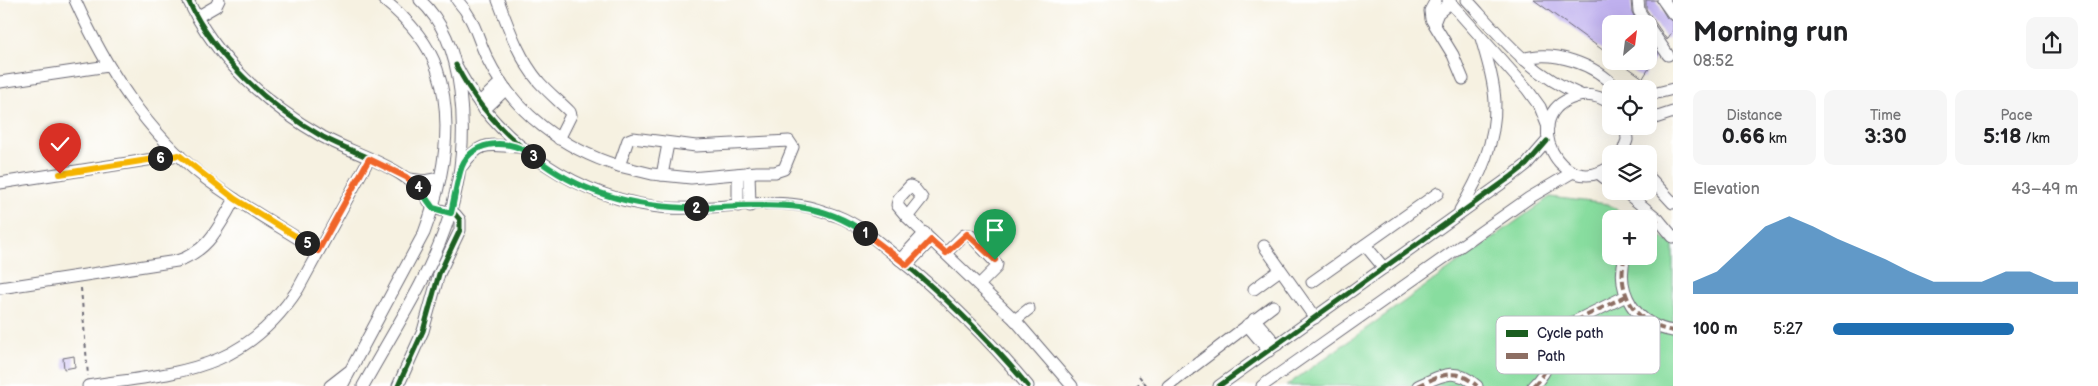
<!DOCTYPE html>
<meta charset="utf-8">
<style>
:root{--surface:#fff;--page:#f6f6f6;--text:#202124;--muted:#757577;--accent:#1f6fb2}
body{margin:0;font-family:"Balsamiq Sans",sans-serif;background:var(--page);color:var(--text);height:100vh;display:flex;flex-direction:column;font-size:19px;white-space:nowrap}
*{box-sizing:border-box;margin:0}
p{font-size:16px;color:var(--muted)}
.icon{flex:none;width:28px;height:28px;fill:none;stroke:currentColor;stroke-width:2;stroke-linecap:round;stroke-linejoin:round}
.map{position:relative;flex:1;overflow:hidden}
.sheet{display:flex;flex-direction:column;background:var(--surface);width:425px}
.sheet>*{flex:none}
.needle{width:32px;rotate:28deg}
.controls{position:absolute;left:1602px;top:15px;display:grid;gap:10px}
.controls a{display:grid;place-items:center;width:55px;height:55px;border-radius:10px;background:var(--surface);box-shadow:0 5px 20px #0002;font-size:25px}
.pin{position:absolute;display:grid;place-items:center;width:42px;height:42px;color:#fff;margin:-51px -21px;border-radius:50% 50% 50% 0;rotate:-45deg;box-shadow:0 0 5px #0007}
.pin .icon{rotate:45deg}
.km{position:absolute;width:25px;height:25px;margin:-12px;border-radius:50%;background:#222;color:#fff;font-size:14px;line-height:25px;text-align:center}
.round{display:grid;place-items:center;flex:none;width:52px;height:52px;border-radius:10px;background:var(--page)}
.headline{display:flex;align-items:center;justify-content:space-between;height:85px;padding:0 20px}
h1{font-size:28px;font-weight:700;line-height:38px}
.metrics{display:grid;grid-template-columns:repeat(3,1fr);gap:8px;height:85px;padding:5px 20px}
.metrics div{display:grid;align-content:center;border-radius:10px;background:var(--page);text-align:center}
.metrics b{font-size:21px;font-weight:700}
.metrics small{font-size:14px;font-weight:400}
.metrics p{font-size:14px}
.chart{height:140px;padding:10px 20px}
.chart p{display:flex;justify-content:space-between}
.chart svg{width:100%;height:90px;margin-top:5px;fill:var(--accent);opacity:.7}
ul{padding:0 20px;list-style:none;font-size:16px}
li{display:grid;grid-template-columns:80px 60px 1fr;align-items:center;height:38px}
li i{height:12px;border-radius:6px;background:var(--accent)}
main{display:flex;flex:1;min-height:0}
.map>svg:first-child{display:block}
</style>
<main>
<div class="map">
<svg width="1673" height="386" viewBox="0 0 1673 386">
<rect width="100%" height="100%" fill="#fff"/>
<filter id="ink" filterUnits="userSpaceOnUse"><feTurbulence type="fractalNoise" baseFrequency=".02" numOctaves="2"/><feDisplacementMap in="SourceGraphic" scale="10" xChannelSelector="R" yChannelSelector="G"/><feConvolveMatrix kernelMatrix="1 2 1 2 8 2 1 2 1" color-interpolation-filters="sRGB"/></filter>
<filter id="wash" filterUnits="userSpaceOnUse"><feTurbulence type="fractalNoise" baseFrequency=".0096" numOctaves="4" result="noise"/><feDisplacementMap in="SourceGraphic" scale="20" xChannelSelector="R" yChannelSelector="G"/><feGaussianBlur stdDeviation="1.12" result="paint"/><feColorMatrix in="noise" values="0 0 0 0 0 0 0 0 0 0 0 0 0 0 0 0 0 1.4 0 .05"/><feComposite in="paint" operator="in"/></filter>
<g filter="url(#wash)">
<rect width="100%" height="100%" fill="#f6f1e1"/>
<path fill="#88dd9f" stroke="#55806d" d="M 1550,197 L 1608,204 L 1632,219 L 1611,219 L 1611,256 L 1649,256 L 1649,229 L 1673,244 L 1673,386 L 1286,386 Z"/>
<g id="blocks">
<g fill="#bfb0ee">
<path d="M 1534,0 L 1631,0 L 1632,12 L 1638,24 L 1611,24 L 1611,56 Z"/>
<path d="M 1646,0 L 1656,0 L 1667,18 L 1673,21 L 1673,30 L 1667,40 L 1646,9 Z"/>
<path d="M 1649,40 L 1658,54 L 1643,78 L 1619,61 L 1649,61 Z"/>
<path d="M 74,356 L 75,367 L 64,369 L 63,358 Z"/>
</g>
</g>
</g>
<g filter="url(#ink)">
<use href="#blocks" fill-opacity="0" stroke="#6c6a75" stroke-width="1"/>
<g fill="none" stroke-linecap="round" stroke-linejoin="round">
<defs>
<g id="minor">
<path d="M 75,0 C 106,69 146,132 206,179 C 242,206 281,227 318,251"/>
<path d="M 188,0 C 216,59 267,105 323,137 C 360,157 413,168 433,208 L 455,214 L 460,220 L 460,230 L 439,274 L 423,331 L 398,386"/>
<path d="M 457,0 C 476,21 476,36 488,60 C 514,113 564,149 619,166"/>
<path d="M 498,0 C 509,29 519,58 539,82 C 549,93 560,102 570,112 L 571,115 L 559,139"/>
<path d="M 1436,0 L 1430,11 L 1431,19 L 1453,55 L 1463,79"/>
<path d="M 1448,0 L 1527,89 L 1540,107 L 1548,127"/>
<path d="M 1467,0 C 1503,39 1530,74 1581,95"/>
<path d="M 1638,0 L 1639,11 L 1647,24"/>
<path d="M 1663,0 L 1673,14"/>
<path d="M 197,17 L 216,6 L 219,0"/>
<path d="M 1434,23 L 1438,13 L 1450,3"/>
<path d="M 1649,27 L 1668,55"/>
<path d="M 1522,59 C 1553,49 1596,64 1617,89"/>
<path d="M 456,65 C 496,145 581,201 669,208 C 715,211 764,197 809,207 C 818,209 828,213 837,216 C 858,224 876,240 893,254 C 943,294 987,337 1028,386"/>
<path d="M 0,82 L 108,66"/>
<path d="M 1649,95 L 1673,89"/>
<path d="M 479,103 L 501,82"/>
<path d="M 1611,104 C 1600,96 1588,93 1575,97 C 1517,114 1561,203 1611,166"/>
<path d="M 484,110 L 506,89"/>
<path d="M 1649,120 L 1673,112"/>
<path d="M 633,138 L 696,146 L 789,141 L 793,147 L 784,169 L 775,172 L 757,172 L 691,178 L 652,174 L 619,166 L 628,140 Z"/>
<path d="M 1622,154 L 1627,140 L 1626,126"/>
<path d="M 463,165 C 483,137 492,147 522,147"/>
<path d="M 749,172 L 750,206"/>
<path d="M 1598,173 L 1611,183"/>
<path d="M 738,174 L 738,206"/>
<path d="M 662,175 L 668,144"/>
<path d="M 1649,177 L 1673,203"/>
<path d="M 410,179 L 424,181 L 440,178"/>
<path d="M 0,183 L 179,155"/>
<path d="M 910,186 L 914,188 L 922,198 L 907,217 L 897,205 L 899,198 Z"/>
<path d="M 1624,191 L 1658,219 L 1673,237"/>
<path d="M 1460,210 C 1480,177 1496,142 1495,102 C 1494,81 1487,59 1481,38"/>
<path d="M 907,217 L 1015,320 L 1072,386"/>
<path d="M 1649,228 L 1658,219"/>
<path d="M 1365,245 L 1384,268"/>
<path d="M 1264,246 L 1315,318"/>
<path d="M 946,253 L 964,235 L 970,235 L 997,264 L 996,268 L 979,285"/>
<path d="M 1625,256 C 1615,293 1636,325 1673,331"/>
<path d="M 900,260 L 925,233"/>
<path d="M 907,265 L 931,240"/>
<path d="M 1312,282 L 1438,193"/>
<path d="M 0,288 L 177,261 C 210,250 218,227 235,199"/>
<path d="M 1254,289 L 1280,270"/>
<path d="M 1254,319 L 1277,345"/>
<path d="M 1015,320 L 1029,309"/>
<path d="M 1247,325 L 1269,351"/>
<path d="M 88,386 C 178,372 243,373 298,289 L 369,159"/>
<path d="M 330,386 L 348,372"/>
<path d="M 342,386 L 424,233 C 443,182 455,122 437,69 C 428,42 406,18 384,0"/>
<path d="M 363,386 C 419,285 475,214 460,91 C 456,57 446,24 420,0"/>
<path d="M 1168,386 L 1273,306"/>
<path d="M 1219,386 L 1512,176 L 1526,165 L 1547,141"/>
<path d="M 1262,386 L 1529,198 L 1573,172"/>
<path d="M 1418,386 C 1442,375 1455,366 1477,386"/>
<path d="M 1533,386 C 1540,379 1546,372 1548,362 C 1550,350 1547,341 1555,331 L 1626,296"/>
</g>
</defs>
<use href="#minor" stroke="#6c6a75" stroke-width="13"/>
<g stroke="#6c6a75" stroke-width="2" stroke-dasharray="4 4" stroke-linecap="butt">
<path d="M 81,288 L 88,376"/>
<path d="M 1139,376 L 1147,386"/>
<path d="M 1136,386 L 1143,381"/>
</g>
<use href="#minor" stroke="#fff" stroke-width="11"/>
<g stroke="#8d6e63" stroke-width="4" stroke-dasharray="8 4" stroke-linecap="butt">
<path d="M 1649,228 L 1658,219"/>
<path d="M 1625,256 C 1615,293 1636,325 1673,331"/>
<path d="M 1418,386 C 1442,375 1455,366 1477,386"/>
<path d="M 1533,386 C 1540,379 1546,372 1548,362 C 1550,350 1547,341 1555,331 L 1626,296"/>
</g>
<defs>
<g id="cycleway">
<path d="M 188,0 C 216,59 267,105 323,137 C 360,157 413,168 433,208 L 455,214 L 460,220 L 460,230 L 439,274 L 423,331 L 398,386"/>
<path d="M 456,65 C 496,145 581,201 669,208 C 715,211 764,197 809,207 C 818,209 828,213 837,216 C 858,224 876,240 893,254 C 943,294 987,337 1028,386"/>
<path d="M 1219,386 L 1512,176 L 1526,165 L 1547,141"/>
</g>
</defs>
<use href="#cycleway" stroke="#fff" stroke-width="8"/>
<use href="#cycleway" stroke="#1b5e20" stroke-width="5"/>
</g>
</g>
<g fill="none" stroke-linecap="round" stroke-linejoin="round" filter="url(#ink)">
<defs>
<path id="split-1" d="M 865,233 L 907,265 L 931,240 L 946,253 L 967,234 L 995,260"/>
<path id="split-2" d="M 696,208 C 757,207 812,194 865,233"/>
<path id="split-3" d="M 533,156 C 579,193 637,208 696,208"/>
<path id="split-4" d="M 418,187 L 433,208 L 451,213 C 454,200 458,176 462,166 C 474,138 513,139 533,156"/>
<path id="split-5" d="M 307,243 L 318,251 L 369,159 L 406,177 L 418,187"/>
<path id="split-6" d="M 160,158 L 179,155 L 235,199 L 307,243"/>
<path id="split-7" d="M 60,174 L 160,158"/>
</defs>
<use href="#split-1" stroke="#fff" stroke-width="10"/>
<use href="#split-2" stroke="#fff" stroke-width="10"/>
<use href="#split-3" stroke="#fff" stroke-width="10"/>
<use href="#split-4" stroke="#fff" stroke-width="10"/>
<use href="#split-5" stroke="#fff" stroke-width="10"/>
<use href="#split-6" stroke="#fff" stroke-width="10"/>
<use href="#split-7" stroke="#fff" stroke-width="10"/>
<use href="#split-1" stroke="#f0652b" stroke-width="6"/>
<use href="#split-2" stroke="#22a559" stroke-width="6"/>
<use href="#split-3" stroke="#22a559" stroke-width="6"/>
<use href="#split-4" stroke="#22a559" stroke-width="6"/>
<use href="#split-5" stroke="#f0652b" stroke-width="6"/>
<use href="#split-6" stroke="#f5b400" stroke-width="6"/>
<use href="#split-7" stroke="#f5b400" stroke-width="6"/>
</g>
<rect x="1496" y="316" width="164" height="58" rx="8" fill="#fff" stroke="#bdbdc4" stroke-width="1"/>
<rect x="1506" y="330" width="22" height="7" fill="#1b5e20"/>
<rect x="1506" y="353" width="22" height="6" fill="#8d6e63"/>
<g font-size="14" fill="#22223b">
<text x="1537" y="338">Cycle path</text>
<text x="1537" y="361">Path</text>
</g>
</svg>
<div class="controls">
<a><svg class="needle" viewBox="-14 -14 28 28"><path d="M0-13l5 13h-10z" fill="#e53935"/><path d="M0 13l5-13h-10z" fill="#757577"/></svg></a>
<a><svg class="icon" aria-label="locate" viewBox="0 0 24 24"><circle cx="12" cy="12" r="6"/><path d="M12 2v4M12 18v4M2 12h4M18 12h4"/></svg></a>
<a><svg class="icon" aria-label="layers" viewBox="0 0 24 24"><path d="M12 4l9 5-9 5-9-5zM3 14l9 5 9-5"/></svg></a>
<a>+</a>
</div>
<div class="pin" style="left:995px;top:260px;background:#1e9e55"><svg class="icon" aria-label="arrive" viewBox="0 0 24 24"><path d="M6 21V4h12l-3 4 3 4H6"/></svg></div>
<div class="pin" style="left:60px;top:174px;background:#d93025"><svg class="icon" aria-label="check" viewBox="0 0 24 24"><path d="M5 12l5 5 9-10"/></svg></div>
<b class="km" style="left:865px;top:233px">1</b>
<b class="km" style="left:696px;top:208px">2</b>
<b class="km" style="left:533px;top:156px">3</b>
<b class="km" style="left:418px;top:187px">4</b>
<b class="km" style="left:307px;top:243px">5</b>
<b class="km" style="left:160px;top:158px">6</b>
</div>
<section class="sheet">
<div class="headline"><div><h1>Morning run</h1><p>08:52</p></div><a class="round"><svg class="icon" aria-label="share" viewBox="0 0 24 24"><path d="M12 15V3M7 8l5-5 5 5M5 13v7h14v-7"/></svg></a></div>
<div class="metrics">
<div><p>Distance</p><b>0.66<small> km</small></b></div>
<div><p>Time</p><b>3:30</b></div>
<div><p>Pace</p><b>5:18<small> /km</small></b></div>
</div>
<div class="chart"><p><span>Elevation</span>43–49 m</p>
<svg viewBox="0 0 160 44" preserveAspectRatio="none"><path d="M0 44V38L10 33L20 22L30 11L40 6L50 11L60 17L70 22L80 27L90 33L100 38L110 38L120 38L130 33L140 33L150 38L160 38V44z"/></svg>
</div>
<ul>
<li><b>100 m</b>5:27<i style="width:74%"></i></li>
</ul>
</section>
</main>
